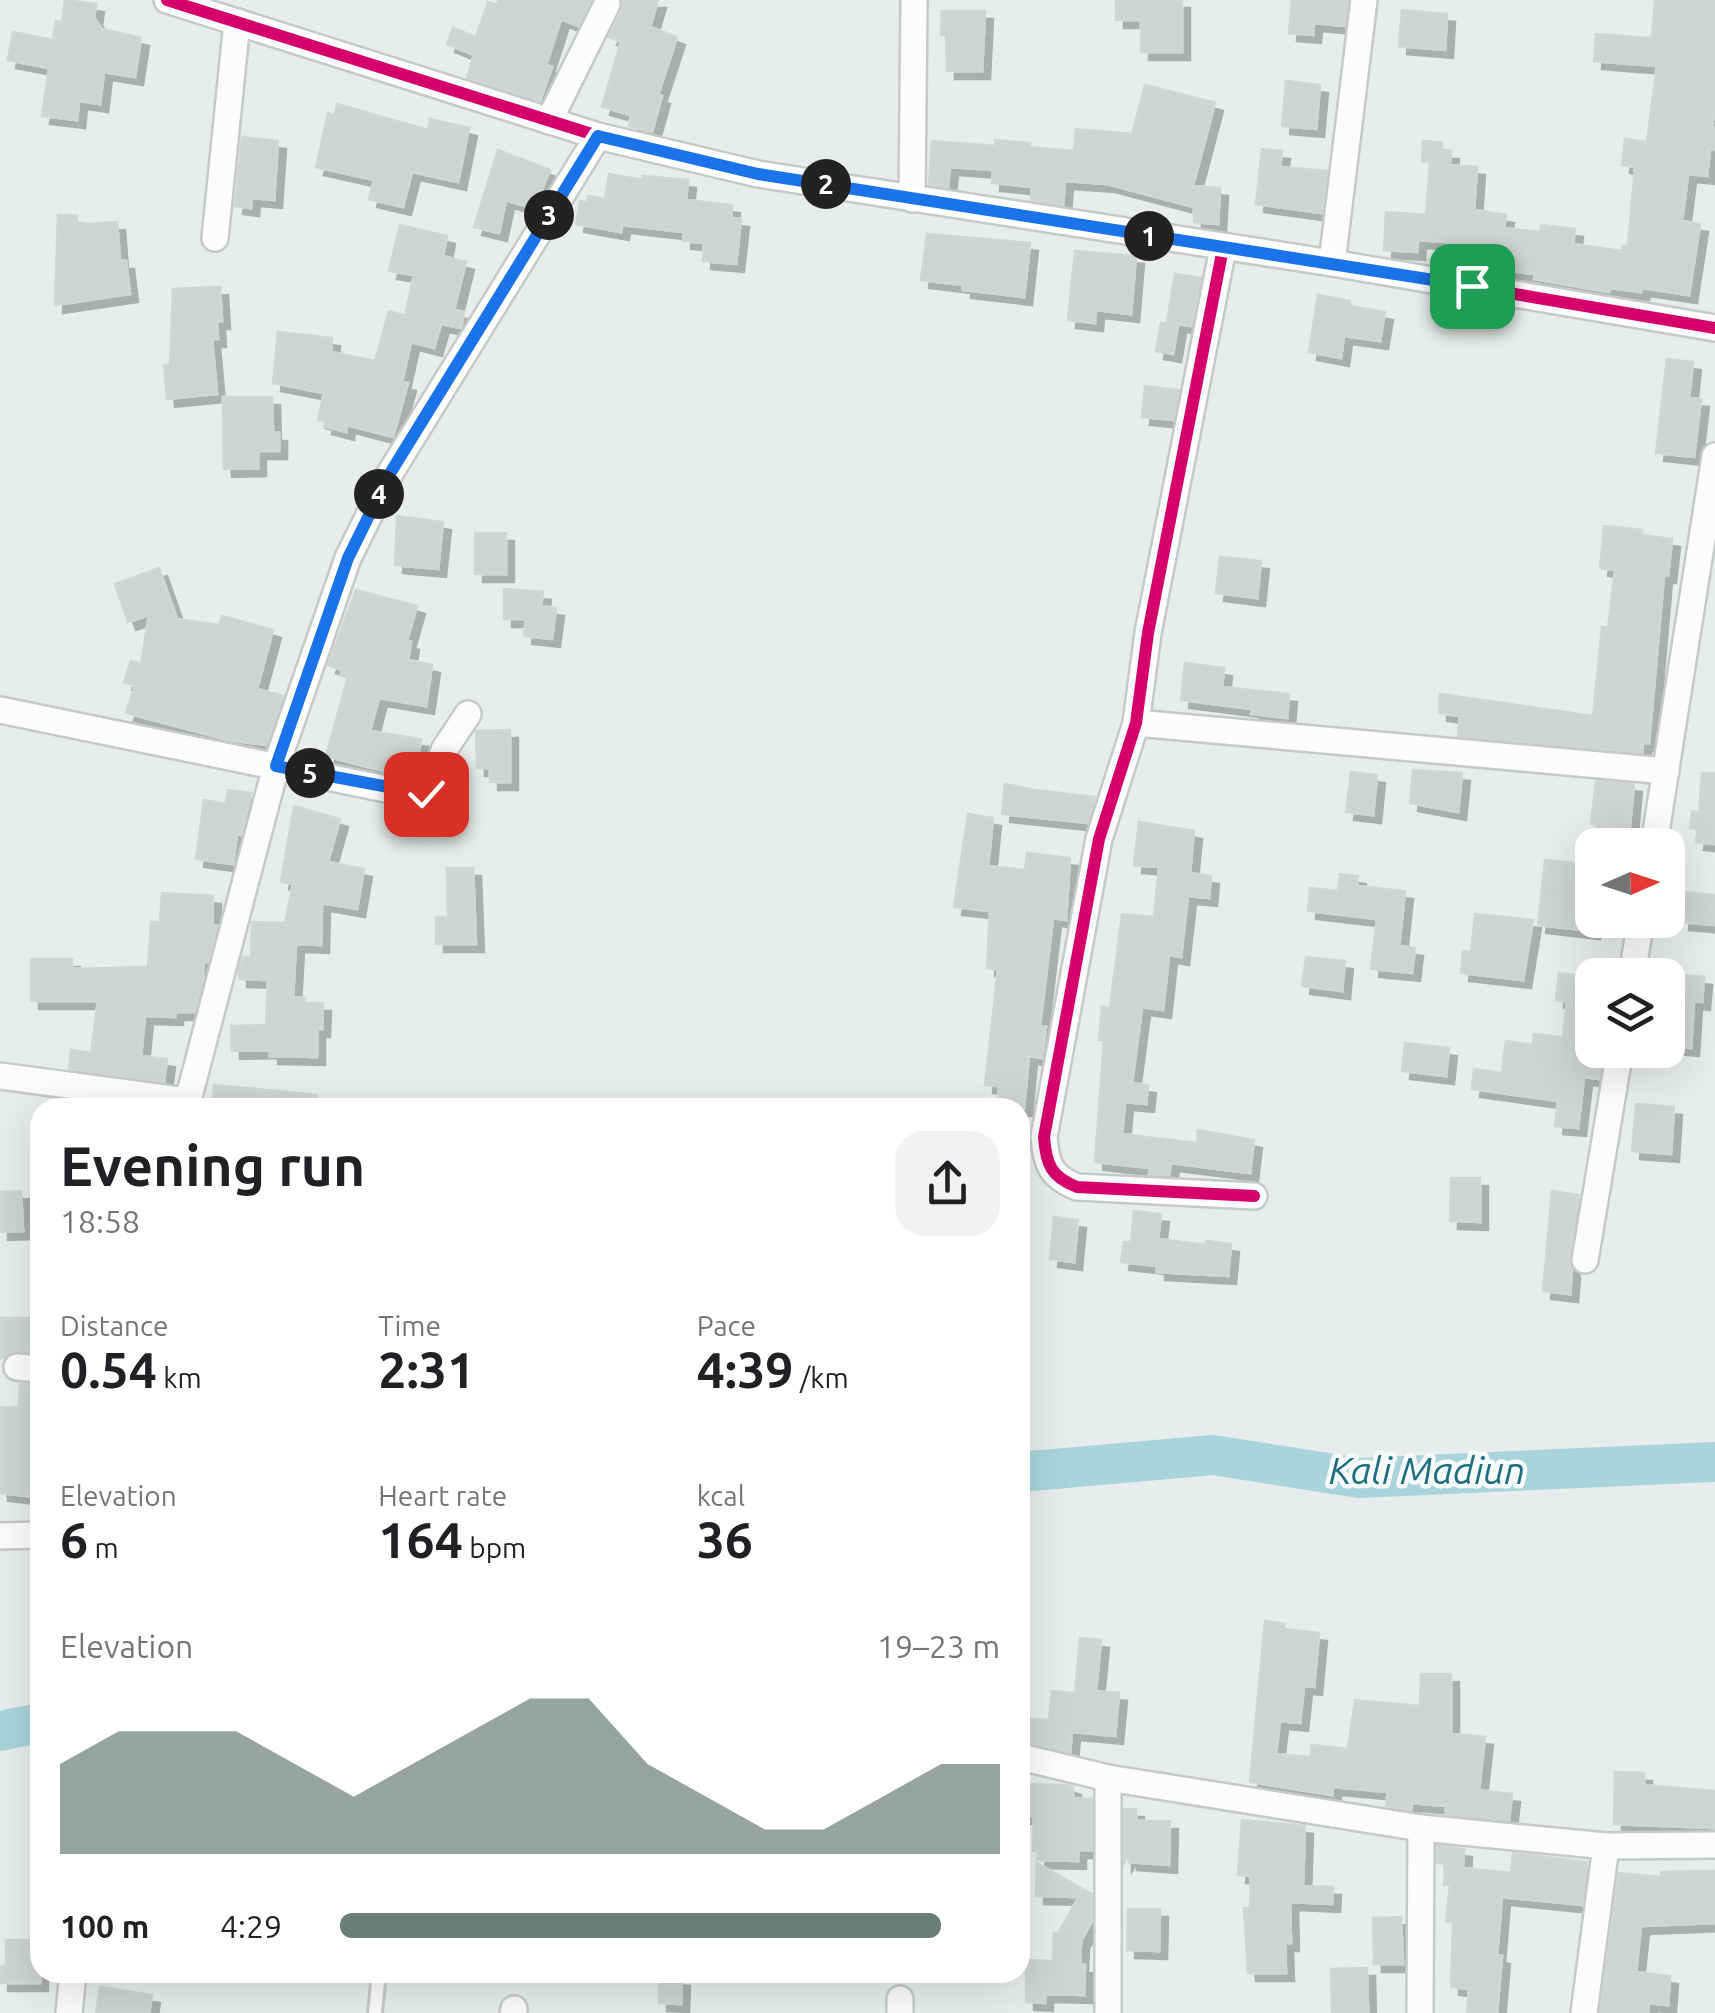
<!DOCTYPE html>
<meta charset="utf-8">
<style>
:root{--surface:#fff;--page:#f2f2f2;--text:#202124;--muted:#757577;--accent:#697e78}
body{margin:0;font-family:Ubuntu,sans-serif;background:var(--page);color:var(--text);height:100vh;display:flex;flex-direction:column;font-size:38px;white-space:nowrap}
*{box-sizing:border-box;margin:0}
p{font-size:32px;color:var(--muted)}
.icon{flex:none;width:55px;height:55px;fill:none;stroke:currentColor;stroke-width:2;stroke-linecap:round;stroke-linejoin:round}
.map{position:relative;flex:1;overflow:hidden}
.drawer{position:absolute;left:30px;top:1098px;width:1000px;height:885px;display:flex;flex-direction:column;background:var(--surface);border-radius:30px;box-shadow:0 10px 40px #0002}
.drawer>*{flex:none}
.needle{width:65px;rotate:87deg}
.tools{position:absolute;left:1575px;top:828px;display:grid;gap:20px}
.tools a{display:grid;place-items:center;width:110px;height:110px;border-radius:20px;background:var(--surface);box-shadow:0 10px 40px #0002;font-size:50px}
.pin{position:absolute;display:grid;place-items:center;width:85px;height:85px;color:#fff;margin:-42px;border-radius:20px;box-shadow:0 5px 15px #0006}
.km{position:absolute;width:50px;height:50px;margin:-25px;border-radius:50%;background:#222;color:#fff;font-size:28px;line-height:50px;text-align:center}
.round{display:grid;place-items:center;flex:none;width:105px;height:105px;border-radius:30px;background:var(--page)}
.overview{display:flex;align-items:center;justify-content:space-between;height:170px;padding:0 30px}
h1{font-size:55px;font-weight:600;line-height:75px}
.metrics{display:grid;grid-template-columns:repeat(3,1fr);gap:15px;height:170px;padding:10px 30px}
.metrics div{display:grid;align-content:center}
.metrics b{font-size:50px;font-weight:600}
.metrics small{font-size:28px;font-weight:400}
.metrics p{font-size:28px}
.chart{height:280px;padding:20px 30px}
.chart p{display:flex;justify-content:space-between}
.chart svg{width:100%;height:180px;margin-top:10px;fill:var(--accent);opacity:.7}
ul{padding:0 30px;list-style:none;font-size:32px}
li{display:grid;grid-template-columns:160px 120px 1fr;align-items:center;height:75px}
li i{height:25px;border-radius:12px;background:var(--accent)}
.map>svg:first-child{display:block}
</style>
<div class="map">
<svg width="1715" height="2013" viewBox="0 0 1715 2013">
<defs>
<filter id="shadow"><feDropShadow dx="8" dy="8" stdDeviation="0" flood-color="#0004"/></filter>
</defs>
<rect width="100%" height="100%" fill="#e8edeb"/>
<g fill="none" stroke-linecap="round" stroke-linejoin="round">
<g stroke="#a9d4db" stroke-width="40">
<path d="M 1020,1472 L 1213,1455 L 1359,1478 L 1715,1462"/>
<path d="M 0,1731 L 40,1723"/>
</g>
</g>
<g fill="#cfd4d2" stroke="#d1d6d4" stroke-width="2.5" filter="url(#shadow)">
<path d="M 65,0 L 96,4 L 94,18 L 102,29 L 141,38 L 135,77 L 104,72 L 100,104 L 79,101 L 77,120 L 42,116 L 49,68 L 8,60 L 13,32 L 53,40 L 56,21 L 62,22 Z"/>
<path d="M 499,0 L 591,0 L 578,26 L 561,19 L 546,65 L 552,67 L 540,101 L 467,78 L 474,55 L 447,44 L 453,28 L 476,37 L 488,2 L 497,5 Z"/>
<path d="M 622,0 L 658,0 L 650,27 L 677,37 L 658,95 L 662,96 L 652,132 L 629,126 L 631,115 L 602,107 L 621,42 L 609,37 L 622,11 Z"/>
<path d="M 1116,0 L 1182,0 L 1182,52 L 1141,52 L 1141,20 L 1116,20 Z"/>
<path d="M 1292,0 L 1348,0 L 1344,26 L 1314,23 L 1313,35 L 1289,33 Z"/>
<path d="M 1655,0 L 1715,0 L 1715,102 L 1712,127 L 1715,128 L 1715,150 L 1710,149 L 1707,176 L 1688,174 L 1682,221 L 1700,224 L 1689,295 L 1642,288 L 1641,292 L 1610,288 L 1609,292 L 1534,279 L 1535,274 L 1474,267 L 1477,244 L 1418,240 L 1417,252 L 1384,250 L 1386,212 L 1426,215 L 1430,162 L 1422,161 L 1423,141 L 1442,143 L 1442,151 L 1451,151 L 1450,165 L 1477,167 L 1474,210 L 1506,215 L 1504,228 L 1540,232 L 1541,225 L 1575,229 L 1573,244 L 1622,251 L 1623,246 L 1628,246 L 1635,167 L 1622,165 L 1625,139 L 1647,142 L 1657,66 L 1594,61 L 1596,34 L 1652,38 Z"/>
<path d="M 1402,10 L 1447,14 L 1445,50 L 1399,46 Z"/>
<path d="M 942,11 L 985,11 L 982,71 L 947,71 L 946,35 L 941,35 Z"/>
<path d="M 1286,81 L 1320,85 L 1316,129 L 1282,126 Z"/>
<path d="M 1145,85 L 1215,103 L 1193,186 L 1220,188 L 1218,224 L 1194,222 L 1194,207 L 1107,184 L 1065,181 L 1063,205 L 1031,200 L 1032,187 L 992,183 L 993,170 L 950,167 L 948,187 L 929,184 L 932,141 L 995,146 L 995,140 L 1030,143 L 1029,147 L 1074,151 L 1076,129 L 1132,134 Z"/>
<path d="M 337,104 L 428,130 L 430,119 L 469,128 L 458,182 L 412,172 L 403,207 L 369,199 L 374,180 L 316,167 L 328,113 L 335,115 Z"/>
<path d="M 242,137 L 278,141 L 274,200 L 252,198 L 251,208 L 235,206 Z"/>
<path d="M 1262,149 L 1282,151 L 1280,167 L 1327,171 L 1322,213 L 1256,204 Z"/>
<path d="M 498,150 L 550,170 L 534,209 L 506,200 L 499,233 L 474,227 Z"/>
<path d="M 609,174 L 643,180 L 643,176 L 688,180 L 686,200 L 732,205 L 731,218 L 741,219 L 736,264 L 703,261 L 704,243 L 683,241 L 684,232 L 622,225 L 621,232 L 576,224 L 580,201 L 587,203 L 588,196 L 605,199 Z"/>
<path d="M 58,215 L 77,216 L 76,225 L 117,222 L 120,261 L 126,261 L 130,294 L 55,305 Z"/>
<path d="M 400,225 L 447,236 L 443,256 L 466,262 L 454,310 L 464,312 L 461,328 L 441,324 L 434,348 L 411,342 L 402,382 L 408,383 L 393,437 L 347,425 L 346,432 L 324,426 L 325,422 L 318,420 L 324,393 L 273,383 L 278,332 L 332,338 L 331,352 L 375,361 L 389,311 L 405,316 L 414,275 L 389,271 Z"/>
<path d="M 927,234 L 1030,243 L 1024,297 L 963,290 L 963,285 L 921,280 Z"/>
<path d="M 1075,251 L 1136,256 L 1131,314 L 1096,310 L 1095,323 L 1068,320 Z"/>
<path d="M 1175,274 L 1201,278 L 1191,326 L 1167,322 Z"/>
<path d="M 220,287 L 222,321 L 217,321 L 218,339 L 212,339 L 217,394 L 167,399 L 164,365 L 170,365 L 173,289 Z"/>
<path d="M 1318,295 L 1350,301 L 1350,306 L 1385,312 L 1380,341 L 1344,336 L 1341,358 L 1309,352 Z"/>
<path d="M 1161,323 L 1178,325 L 1173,354 L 1156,351 Z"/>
<path d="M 1667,359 L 1693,362 L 1689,398 L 1701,399 L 1694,457 L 1656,453 Z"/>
<path d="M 1145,386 L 1179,390 L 1173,420 L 1142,417 Z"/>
<path d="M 223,397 L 272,397 L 273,433 L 279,433 L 279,451 L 258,451 L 258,468 L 224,469 Z"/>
<path d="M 397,516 L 443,522 L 438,569 L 395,565 Z"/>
<path d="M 1604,526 L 1642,530 L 1642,535 L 1672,539 L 1668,575 L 1664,575 L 1649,743 L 1643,743 L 1642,753 L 1458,736 L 1460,716 L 1439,713 L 1440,694 L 1593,716 L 1602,627 L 1608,628 L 1615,570 L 1600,568 Z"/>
<rect x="475" y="533" width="31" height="41"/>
<path d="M 1220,557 L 1261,561 L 1257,598 L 1216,593 Z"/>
<path d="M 159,568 L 177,619 L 219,625 L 222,616 L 273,630 L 257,689 L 283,696 L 266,745 L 228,740 L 126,713 L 135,686 L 124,682 L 131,661 L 141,664 L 149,615 L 128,622 L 115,584 Z"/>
<path d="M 504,589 L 543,592 L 541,606 L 556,608 L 552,639 L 524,636 L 526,619 L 504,619 Z"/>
<path d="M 356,590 L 417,606 L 407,641 L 411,642 L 408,660 L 432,665 L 426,706 L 379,698 L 370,731 L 421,739 L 416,773 L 396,770 L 395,774 L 326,756 L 348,677 L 341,674 L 342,670 L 328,665 Z"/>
<path d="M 1185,663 L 1224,668 L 1222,687 L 1289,694 L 1287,718 L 1251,714 L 1252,709 L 1181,700 Z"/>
<path d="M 510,730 L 510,782 L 490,782 L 490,768 L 477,768 L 476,731 Z"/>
<path d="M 1413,770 L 1462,773 L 1458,812 L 1410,803 Z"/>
<path d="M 1351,772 L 1377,775 L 1373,815 L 1346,812 Z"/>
<path d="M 1702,773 L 1715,773 L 1715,844 L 1696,842 L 1698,829 L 1690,828 L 1692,811 L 1699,812 Z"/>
<path d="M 1596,781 L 1634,784 L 1628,845 L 1594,845 L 1597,824 L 1591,824 Z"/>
<path d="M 1005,784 L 1035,790 L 1095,797 L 1087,823 L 1002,814 Z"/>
<path d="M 228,790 L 251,793 L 241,835 L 237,834 L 233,864 L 196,859 L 204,800 L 226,804 Z"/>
<path d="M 294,806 L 340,819 L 328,862 L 364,869 L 357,909 L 322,903 L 321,945 L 296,944 L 293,997 L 305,998 L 305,1003 L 323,1003 L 322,1029 L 317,1029 L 317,1057 L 270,1056 L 270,1050 L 232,1051 L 231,1026 L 266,1025 L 268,980 L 239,979 L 239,970 L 243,957 L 251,957 L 252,922 L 285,923 L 293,884 L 281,881 Z"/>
<path d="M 968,814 L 993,818 L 988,866 L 1025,870 L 1027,853 L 1070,858 L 1066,920 L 1053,918 L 1040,1026 L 1046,1027 L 1042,1058 L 1029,1056 L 1024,1108 L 997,1108 L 999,1086 L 985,1085 L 998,969 L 987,968 L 990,911 L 954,907 Z"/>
<path d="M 1139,822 L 1194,831 L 1190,873 L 1211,876 L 1209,898 L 1188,896 L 1181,957 L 1169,955 L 1163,1010 L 1142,1007 L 1132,1083 L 1148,1085 L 1146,1104 L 1125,1102 L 1122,1134 L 1197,1143 L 1198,1130 L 1254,1140 L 1250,1173 L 1171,1163 L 1169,1175 L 1149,1174 L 1150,1168 L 1095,1162 L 1104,1040 L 1099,1040 L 1102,1007 L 1110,1008 L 1122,914 L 1154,917 L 1159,867 L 1134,865 Z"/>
<path d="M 1545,860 L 1592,865 L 1592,931 L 1538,925 Z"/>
<path d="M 447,868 L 473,868 L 476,944 L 436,944 L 436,917 L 448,917 Z"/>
<path d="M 1340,874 L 1358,876 L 1357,886 L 1405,891 L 1399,946 L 1415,948 L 1412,973 L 1371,969 L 1377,919 L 1308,911 L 1310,888 L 1338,891 Z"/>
<path d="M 1683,892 L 1715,895 L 1715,925 L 1681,922 Z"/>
<path d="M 162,893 L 213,896 L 212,926 L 217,926 L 208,962 L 203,962 L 203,978 L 194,1012 L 175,1012 L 175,1017 L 145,1016 L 141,1056 L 167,1059 L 164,1082 L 69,1069 L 71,1050 L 91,1053 L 98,1001 L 31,1001 L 31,959 L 72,959 L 72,969 L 148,967 L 151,922 L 160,922 Z"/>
<path d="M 1475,914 L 1533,920 L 1523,980 L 1461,973 L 1463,951 L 1471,952 Z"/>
<path d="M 1306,957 L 1345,961 L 1342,991 L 1302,986 Z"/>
<path d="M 1559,973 L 1592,977 L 1592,1050 L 1603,1054 L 1599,1079 L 1584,1077 L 1578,1128 L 1555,1126 L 1558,1101 L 1472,1089 L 1474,1069 L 1502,1073 L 1506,1041 L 1533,1045 L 1534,1034 L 1563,1037 L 1567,1001 L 1556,1000 Z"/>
<path d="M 1670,974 L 1704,977 L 1702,1002 L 1694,1001 L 1691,1048 L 1668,1046 Z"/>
<path d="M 1405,1043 L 1449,1048 L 1446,1076 L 1402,1071 Z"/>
<path d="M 214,1085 L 317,1095 L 317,1108 L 212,1108 Z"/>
<path d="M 1636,1104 L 1674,1107 L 1671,1154 L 1632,1151 Z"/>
<path d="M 1451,1178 L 1480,1178 L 1480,1222 L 1450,1221 Z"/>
<path d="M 21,1191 L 23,1231 L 0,1232 L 0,1192 Z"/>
<path d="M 1552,1191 L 1579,1195 L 1569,1257 L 1572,1270 L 1570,1294 L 1543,1291 Z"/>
<path d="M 1134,1211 L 1161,1214 L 1158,1239 L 1206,1245 L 1206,1241 L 1231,1244 L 1228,1276 L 1157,1272 L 1157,1266 L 1121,1262 L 1124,1242 L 1131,1242 Z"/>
<path d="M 1054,1217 L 1078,1220 L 1074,1262 L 1050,1259 Z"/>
<path d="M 0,1318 L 40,1318 L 40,1353 L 17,1351 L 0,1359 Z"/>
<path d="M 20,1384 L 40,1385 L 38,1497 L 0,1493 L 1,1407 L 19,1407 Z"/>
<path d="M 1265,1621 L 1285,1624 L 1284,1629 L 1319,1633 L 1314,1687 L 1304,1686 L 1300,1723 L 1280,1721 L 1276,1754 L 1311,1757 L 1312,1745 L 1348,1749 L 1355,1700 L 1420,1706 L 1421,1674 L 1451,1674 L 1451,1734 L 1485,1737 L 1479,1790 L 1512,1794 L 1509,1820 L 1446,1814 L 1446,1806 L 1412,1803 L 1411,1810 L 1386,1806 L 1388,1792 L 1333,1787 L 1332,1795 L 1250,1782 Z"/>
<path d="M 1080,1638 L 1101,1640 L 1096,1691 L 1119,1693 L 1115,1736 L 1072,1732 L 1070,1752 L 1020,1741 L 1020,1718 L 1049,1720 L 1052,1691 L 1075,1693 Z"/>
<path d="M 1615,1772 L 1644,1773 L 1644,1785 L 1715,1791 L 1715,1828 L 1614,1824 Z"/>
<path d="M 1020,1784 L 1067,1785 L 1073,1787 L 1073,1798 L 1092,1799 L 1092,1850 L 1078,1850 L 1078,1861 L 1037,1860 L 1038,1851 L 1033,1851 L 1034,1816 L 1020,1816 Z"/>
<path d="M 1124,1809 L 1136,1809 L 1136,1821 L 1170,1821 L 1169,1865 L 1129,1862 L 1130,1854 L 1124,1863 Z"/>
<path d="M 1242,1820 L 1305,1826 L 1303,1886 L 1333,1887 L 1332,1904 L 1290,1902 L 1291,1943 L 1285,1943 L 1286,1973 L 1248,1973 L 1244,1908 L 1250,1908 L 1251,1876 L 1238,1875 Z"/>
<path d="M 1437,1846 L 1464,1849 L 1463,1868 L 1511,1873 L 1513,1853 L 1587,1862 L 1582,1905 L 1502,1897 L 1497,1955 L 1502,1956 L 1497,2013 L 1467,2013 L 1469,1989 L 1451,1987 L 1453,1922 L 1446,1922 L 1450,1885 L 1444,1885 L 1446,1864 L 1437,1863 Z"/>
<path d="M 1037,1863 L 1092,1894 L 1092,1921 L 1081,1941 L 1080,1965 L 1085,1965 L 1084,1995 L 1045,1994 L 1045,2003 L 1026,2002 L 1026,1960 L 1053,1961 L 1054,1933 L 1058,1933 L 1079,1897 L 1036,1896 Z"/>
<path d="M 1715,1871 L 1715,1923 L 1641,1926 L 1636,1972 L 1670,1976 L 1668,2005 L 1649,2003 L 1648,2013 L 1600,2013 L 1619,1873 L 1662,1877 L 1661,1872 Z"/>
<path d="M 1128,1909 L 1160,1909 L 1159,1951 L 1127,1950 Z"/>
<path d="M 1401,1917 L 1403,1964 L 1374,1964 L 1373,1918 Z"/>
<path d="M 6,1940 L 40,1940 L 40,1983 L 0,1983 L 0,1966 L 6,1966 Z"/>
<path d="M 1367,1968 L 1368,2013 L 1332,2013 L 1331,1969 Z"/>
<path d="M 659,1977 L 682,1978 L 681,2004 L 659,2003 Z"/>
<path d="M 100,1987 L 152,1995 L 149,2013 L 96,2013 Z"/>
</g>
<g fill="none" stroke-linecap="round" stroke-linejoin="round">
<defs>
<path id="service" d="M 375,2013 L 379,1972"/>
<g id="minor">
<path d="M 167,0 L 598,136 L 758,174 L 1332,263 L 1715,328"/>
<path d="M 549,121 L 607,4"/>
<path d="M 912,199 L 914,0"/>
<path d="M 215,238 L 237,22"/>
<path d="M 1223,248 L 1148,633 L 1136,723 L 1099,839 L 1044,1137 C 1046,1164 1051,1177 1077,1187 L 1254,1196"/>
<path d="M 1332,263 L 1364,0"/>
<path d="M 0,710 L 415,795 L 431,792 L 444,750 L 468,714"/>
<path d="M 1136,723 L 1666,771"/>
<path d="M 1654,845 L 1715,456"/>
<path d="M 1632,975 L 1641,920"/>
<path d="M 0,1076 L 187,1101"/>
<path d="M 186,1108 L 276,766 L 348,558 L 389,475 L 598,136"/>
<path d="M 1585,1260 L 1620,1050"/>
<path d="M 17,1367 L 40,1369"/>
<path d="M 0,1536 L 40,1535"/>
<path d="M 1020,1757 L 1108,1778 L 1421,1828 L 1606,1846 L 1715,1845"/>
<path d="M 1108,1778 L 1108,2013"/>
<path d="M 900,1999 L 900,2013"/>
<path d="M 69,2013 L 73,1972"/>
<path d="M 513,2013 L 514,2009"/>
<path d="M 1420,2013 L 1421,1828"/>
<path d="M 1584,2013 L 1606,1846"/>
</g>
</defs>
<use href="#service" stroke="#c5cac8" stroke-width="18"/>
<use href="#minor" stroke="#c5cac8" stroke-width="30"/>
<use href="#service" stroke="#fcfcfc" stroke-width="12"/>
<use href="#minor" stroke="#fcfcfc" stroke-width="25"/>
<defs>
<g id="cycleway">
<path d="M 167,0 L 598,136 L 758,174 L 1332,263 L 1715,328"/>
<path d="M 1223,248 L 1148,633 L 1136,723 L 1099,839 L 1044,1137 C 1046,1164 1051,1177 1077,1187 L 1254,1196"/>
</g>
</defs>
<use href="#cycleway" stroke="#f7fbf9" stroke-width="19"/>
<use href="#cycleway" stroke="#d6006c" stroke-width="12"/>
</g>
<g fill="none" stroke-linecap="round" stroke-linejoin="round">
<defs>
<path id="route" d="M 426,794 L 276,766 L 348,558 L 389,475 L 598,136 L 758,174 L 1472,286"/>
</defs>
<use href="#route" stroke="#fff" stroke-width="20"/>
<use href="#route" stroke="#1a73e8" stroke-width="12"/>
</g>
<g text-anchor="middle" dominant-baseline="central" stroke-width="9" stroke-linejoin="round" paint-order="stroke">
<g font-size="38" font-style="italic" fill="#1c6f80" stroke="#f7fbf9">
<text x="1427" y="1470">Kali Madiun</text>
</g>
</g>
</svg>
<div class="tools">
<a><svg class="needle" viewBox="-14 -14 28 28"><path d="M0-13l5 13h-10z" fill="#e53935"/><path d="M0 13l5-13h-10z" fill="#757577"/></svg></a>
<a><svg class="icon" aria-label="layers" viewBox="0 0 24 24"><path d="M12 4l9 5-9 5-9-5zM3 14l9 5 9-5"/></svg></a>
</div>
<div class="pin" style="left:1472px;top:286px;background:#1e9e55"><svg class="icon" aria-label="arrive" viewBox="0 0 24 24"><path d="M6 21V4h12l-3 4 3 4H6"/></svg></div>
<div class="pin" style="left:426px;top:794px;background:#d93025"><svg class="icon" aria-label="check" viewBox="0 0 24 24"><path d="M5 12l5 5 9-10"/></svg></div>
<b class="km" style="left:1149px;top:236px">1</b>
<b class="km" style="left:826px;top:184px">2</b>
<b class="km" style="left:549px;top:215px">3</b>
<b class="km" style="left:379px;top:494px">4</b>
<b class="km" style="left:310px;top:773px">5</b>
<section class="drawer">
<div class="overview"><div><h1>Evening run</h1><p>18:58</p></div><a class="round"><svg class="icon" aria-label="share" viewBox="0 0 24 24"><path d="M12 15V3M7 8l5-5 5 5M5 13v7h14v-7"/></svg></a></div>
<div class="metrics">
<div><p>Distance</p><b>0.54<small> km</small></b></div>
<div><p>Time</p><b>2:31</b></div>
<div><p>Pace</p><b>4:39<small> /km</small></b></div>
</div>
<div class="metrics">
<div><p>Elevation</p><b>6<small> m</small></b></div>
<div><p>Heart rate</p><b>164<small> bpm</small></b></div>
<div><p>kcal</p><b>36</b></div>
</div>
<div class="chart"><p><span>Elevation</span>19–23 m</p>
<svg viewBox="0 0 160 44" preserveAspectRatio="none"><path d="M0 44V22L10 14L20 14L30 14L40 22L50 30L60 22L70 14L80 6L90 6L100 22L110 30L120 38L130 38L140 30L150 22L160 22V44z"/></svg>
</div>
<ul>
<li><b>100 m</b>4:29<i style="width:91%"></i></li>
</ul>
</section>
</div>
